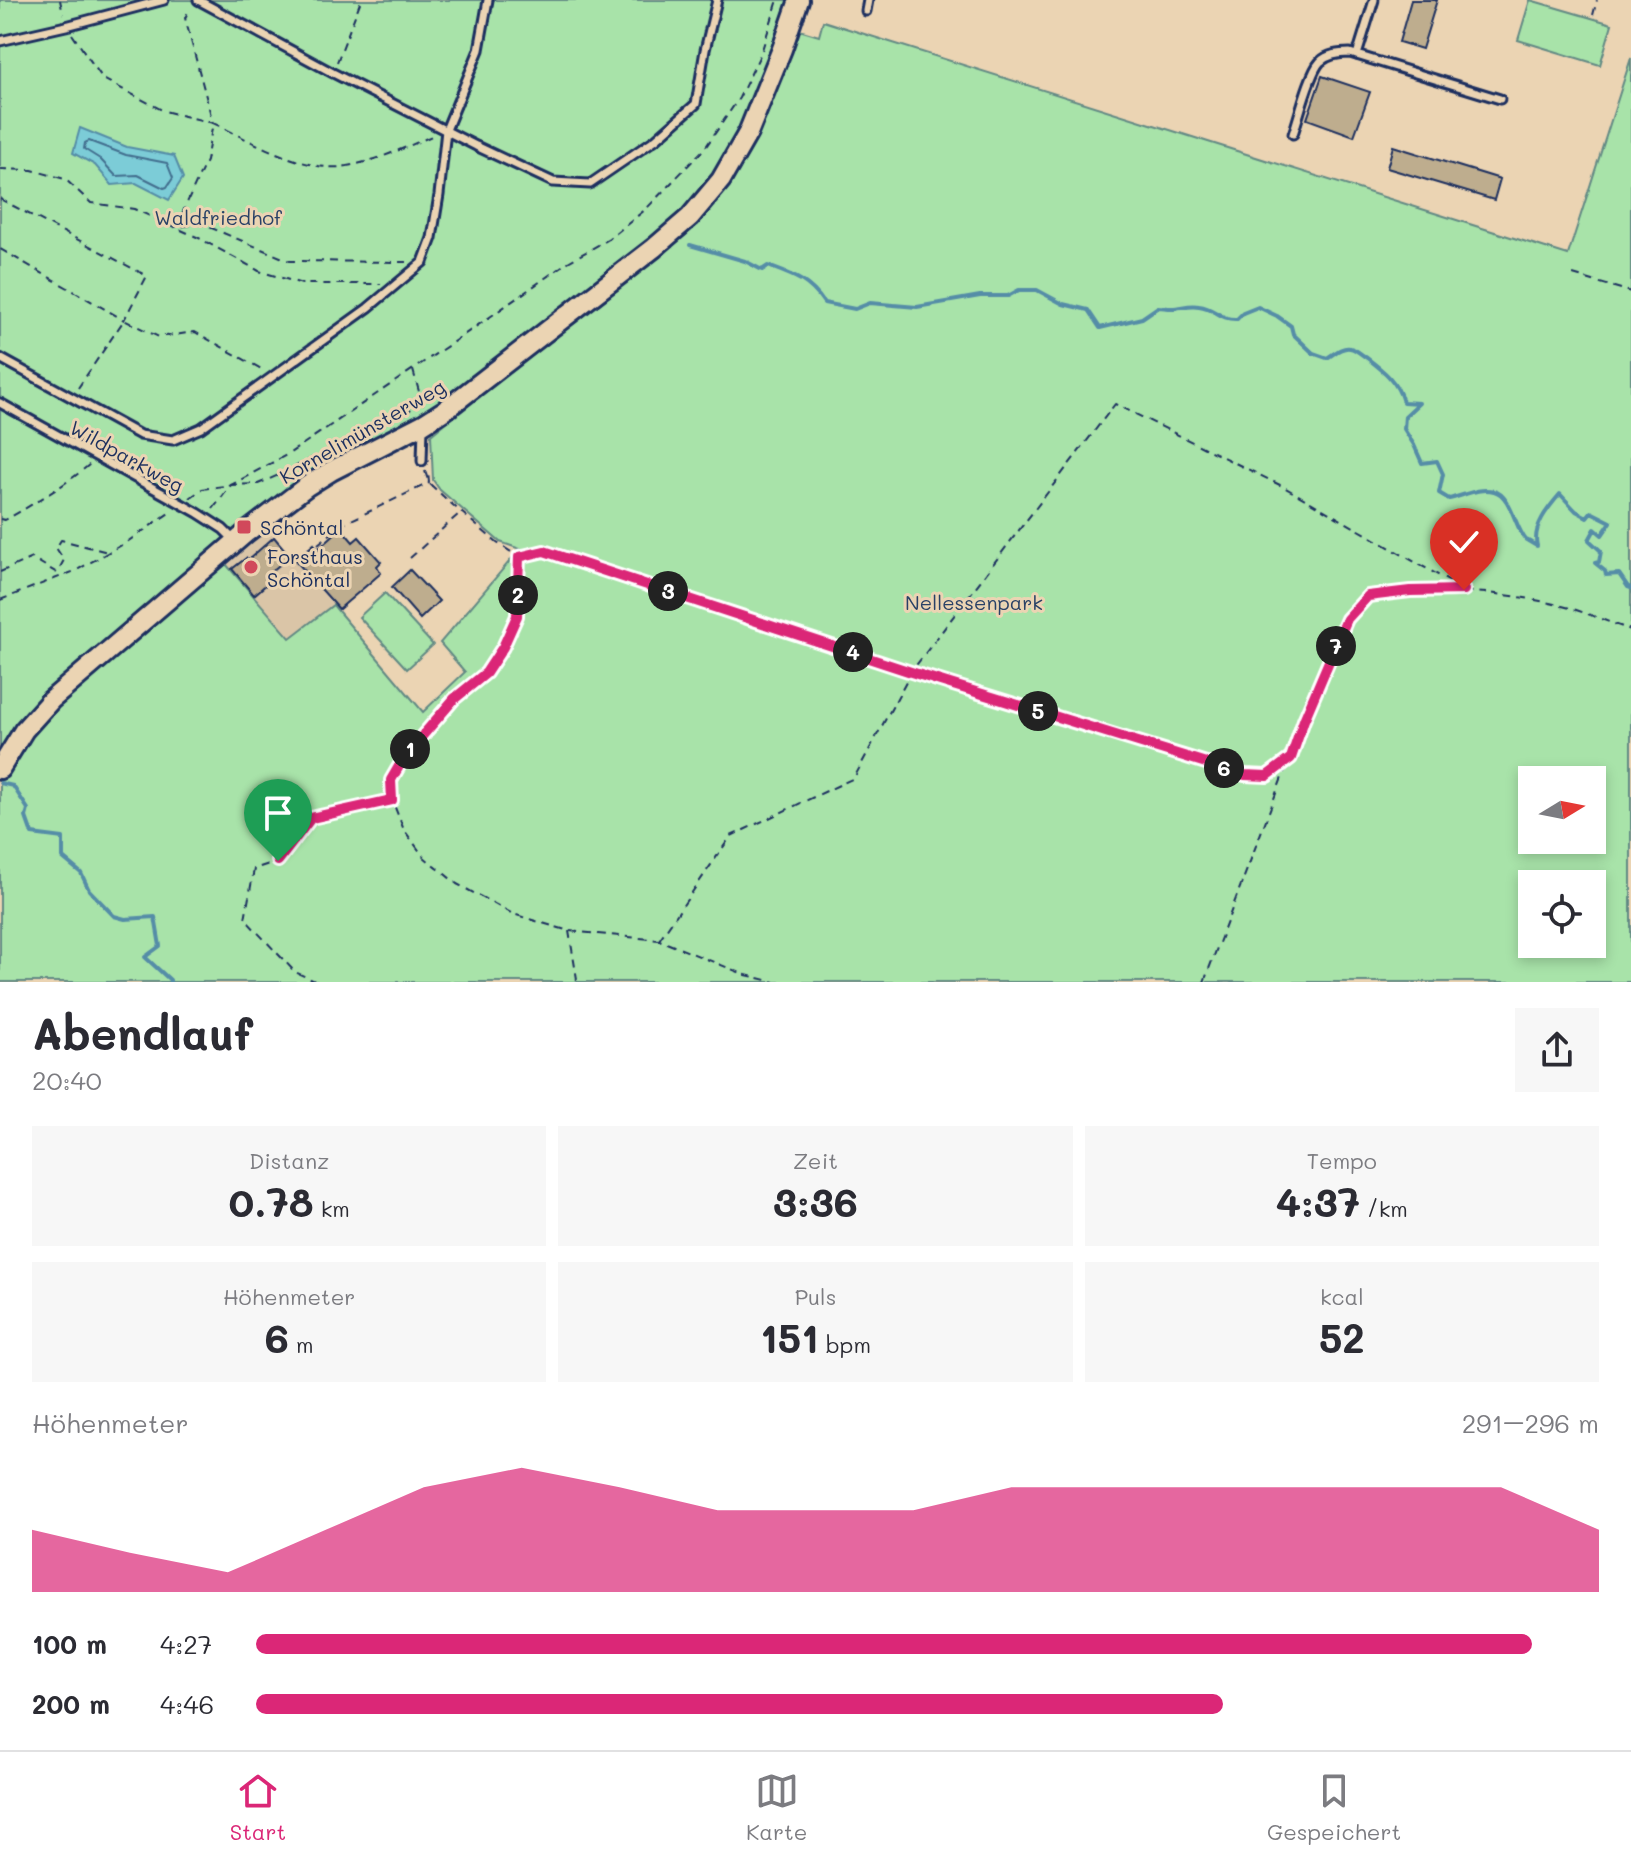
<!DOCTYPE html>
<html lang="de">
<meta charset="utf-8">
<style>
:root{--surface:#fff;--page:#f7f7f7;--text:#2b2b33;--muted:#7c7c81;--line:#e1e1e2;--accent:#db2777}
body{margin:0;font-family:Mali,sans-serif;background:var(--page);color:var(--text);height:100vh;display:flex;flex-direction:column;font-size:30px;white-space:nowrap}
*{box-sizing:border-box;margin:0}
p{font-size:26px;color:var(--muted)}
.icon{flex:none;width:44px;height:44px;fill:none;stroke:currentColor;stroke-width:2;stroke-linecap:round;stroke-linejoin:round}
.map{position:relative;height:982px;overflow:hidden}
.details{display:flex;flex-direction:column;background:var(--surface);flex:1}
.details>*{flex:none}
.needle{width:52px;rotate:80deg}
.controls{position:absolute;left:1518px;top:766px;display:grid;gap:16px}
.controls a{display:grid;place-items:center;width:88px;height:88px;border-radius:0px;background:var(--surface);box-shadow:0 4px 12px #0003;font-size:40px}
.pin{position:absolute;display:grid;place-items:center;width:68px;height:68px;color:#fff;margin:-82px -34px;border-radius:50% 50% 50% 0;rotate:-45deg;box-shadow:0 0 8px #0007}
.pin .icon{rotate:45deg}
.km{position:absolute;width:40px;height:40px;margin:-20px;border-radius:50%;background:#222;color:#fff;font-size:22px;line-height:40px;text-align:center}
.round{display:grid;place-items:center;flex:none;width:84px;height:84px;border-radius:0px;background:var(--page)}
.head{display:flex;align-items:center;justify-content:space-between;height:136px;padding:0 32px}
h1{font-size:44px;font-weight:700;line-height:60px}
.metrics{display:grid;grid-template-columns:repeat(3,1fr);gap:12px;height:136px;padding:8px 32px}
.metrics div{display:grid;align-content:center;border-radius:0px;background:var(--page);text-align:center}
.metrics b{font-size:40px;font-weight:700}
.metrics small{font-size:22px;font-weight:400}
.metrics p{font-size:22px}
.chart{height:224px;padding:16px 32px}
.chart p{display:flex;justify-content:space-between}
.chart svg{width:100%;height:144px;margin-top:8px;fill:var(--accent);opacity:.7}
ul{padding:0 32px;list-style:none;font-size:26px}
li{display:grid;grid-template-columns:128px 96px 1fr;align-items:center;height:60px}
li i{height:20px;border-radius:10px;background:var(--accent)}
.dock{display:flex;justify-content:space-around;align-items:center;height:112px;border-top:2px solid var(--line);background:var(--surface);font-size:22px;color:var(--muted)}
.dock a{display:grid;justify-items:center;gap:4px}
.dock .current{color:var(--accent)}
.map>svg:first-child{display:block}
</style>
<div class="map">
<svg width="1631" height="982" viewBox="0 0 1631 982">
<rect width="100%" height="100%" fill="#ebd4b3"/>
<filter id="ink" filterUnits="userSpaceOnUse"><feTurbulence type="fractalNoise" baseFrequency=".0125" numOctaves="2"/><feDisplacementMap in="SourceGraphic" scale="16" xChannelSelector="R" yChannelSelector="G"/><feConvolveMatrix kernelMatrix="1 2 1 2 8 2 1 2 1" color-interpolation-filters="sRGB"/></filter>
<g filter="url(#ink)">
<path fill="#dac5a7" d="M 267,528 L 333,605 L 290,639 L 225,563 Z"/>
<g fill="#a8e3a9" stroke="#628984" stroke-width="2" fill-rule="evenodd">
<path d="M 0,0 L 789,0 L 783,26 L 742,127 L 716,174 L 685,212 L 479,380 L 426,417 L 319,471 L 46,696 L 19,722 L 0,752 Z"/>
<path d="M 1530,0 L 1612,24 L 1600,65 L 1518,40 Z"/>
<path d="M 823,21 L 1568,255 L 1631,58 L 1631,982 L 0,982 L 0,752 L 29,734 L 55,705 L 225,563 L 290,638 L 333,605 L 423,712 L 465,672 L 440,643 L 520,549 L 500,542 L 440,490 L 433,480 L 431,435 L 500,378 L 686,235 L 722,194 L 755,142 L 799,30 L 819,36 ZM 1532,780 L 1592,780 L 1592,840 L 1532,840 ZM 1532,884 L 1592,884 L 1592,944 L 1532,944 Z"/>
<path d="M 385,593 L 433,645 L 407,669 L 359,617 Z"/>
</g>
<path fill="#7cccd7" stroke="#558da7" stroke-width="2" d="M 80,128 L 127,147 L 174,156 L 183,178 L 169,200 L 136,183 L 112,185 L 95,165 L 73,153 Z"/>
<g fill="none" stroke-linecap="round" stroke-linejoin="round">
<path stroke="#426e8e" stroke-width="2" d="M 89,141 L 126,155 L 167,163 L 173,178 L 167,187 L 164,188 L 138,175 L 116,176 L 100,159 L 84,149 L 85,143 Z"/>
<g stroke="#558da7" stroke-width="4">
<path d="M 690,245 L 745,261 L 762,270 L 768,266 C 792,275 809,280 824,303 L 855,309 L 870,303 L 917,307 L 980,296 L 1008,296 L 1019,290 L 1037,290 L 1063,304 L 1088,310 L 1100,328 L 1142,318 L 1158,307 C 1162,307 1167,308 1172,308 C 1181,308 1189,304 1199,306 C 1216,308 1219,320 1237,319 L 1243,313 L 1258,307 L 1277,316 L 1291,326 L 1293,334 L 1313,353 L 1327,358 C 1334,354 1342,346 1350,348 C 1356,349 1362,355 1367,358 C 1384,371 1397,381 1403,402 L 1419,403 L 1405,416 L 1404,429 L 1414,445 L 1422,463 L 1437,461 L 1443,474 L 1439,493 L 1449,499 C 1463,496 1479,487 1494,491 C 1511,495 1515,528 1526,540 C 1527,540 1536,546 1537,546 C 1532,527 1548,508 1560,494 L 1576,511 L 1587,517 L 1591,512 L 1611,522 L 1602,535 L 1595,529 L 1589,540 L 1601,551 L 1599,562 L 1595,563 L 1605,571 L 1606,575 L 1619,574 L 1628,587 L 1631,588"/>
<path d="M 0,783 L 13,786 L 28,809 L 26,817 L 32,834 L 63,838 L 63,858 L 81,873 L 89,890 L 114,916 L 125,919 L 155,917 L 160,946 L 145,957 L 170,980 L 170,982"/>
</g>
</g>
<g fill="#bead8e" stroke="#1b2f5e" stroke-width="2">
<path d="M 1411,0 L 1437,0 L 1422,49 L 1399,42 Z"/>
<path d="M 1322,76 L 1370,92 L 1354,136 L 1307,119 Z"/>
<path d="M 1393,146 L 1500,179 L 1494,200 L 1387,168 Z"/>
<path d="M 341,528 L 353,542 L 359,537 L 381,562 L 377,566 L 381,573 L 339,609 L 295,560 L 314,544 L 318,549 Z"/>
<path d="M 274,537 L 290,556 L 265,577 L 269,582 L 254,595 L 232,569 L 246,558 L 248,560 Z"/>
<path d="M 410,570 L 439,601 L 420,619 L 392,587 Z"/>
</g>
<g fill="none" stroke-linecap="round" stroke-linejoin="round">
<defs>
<g id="service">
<path d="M 198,0 L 333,73 L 476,146 L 553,182 L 590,184 L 656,139 L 696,104 L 705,50 L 717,0"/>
<path d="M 866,11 L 868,0"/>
<path d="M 0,41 L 66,26 L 164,0"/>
<path d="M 1357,55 L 1374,0"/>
<path d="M 1293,134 C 1299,117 1309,74 1320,62 C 1328,54 1339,53 1350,53 L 1500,99"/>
<path d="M 0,358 L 140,435 L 173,440 L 201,428 L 368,308 L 423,262 L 432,238 L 439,195 L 446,130 L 479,50 L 488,0"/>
<path d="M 0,403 L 198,513 L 223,529 L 235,541"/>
<path d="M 422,461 L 423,426"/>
</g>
<path id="tertiary" d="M 0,769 L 24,730 L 51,700 L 247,532 L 307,486 L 331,471 L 423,424 L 445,410 L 654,248 L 690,217 L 721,180 L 748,133 L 782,49 L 799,0"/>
</defs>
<use href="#service" stroke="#1b2f5e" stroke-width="13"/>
<use href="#tertiary" stroke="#1b2f5e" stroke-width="24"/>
<g stroke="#1b2f5e" stroke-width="2" stroke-dasharray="8 6" stroke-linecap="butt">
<path d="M 60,0 L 63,14"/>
<path d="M 1593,15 L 1597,0"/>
<path d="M 72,34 L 103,79 L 164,111 L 213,123 L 185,18 L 190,8"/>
<path d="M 337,62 L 361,0"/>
<path d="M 0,169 L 32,170 L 65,179 L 91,203 L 134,209 L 199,238 L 259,271 L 302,284 L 381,284"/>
<path d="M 0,199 L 147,276 L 124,320 L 0,249"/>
<path d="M 407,262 L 290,261 L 202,224 L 176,227 L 206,161 L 213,123 C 247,139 303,171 340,167 C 373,163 404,148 434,135"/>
<path d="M 1573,275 L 1631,292"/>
<path d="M 413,370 L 423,406"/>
<path d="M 78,388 L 124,320 L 159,337 L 195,332 L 265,371"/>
<path d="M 405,414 L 422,400"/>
<path d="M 425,471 L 429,483 L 446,499 L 497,543 L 519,557 L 544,551 L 580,562 L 911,672 L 1245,775 L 1267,776 L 1291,758"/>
<path d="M 190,498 L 202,489 L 231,485 L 290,453 L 487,319 L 568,262 L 609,239 L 646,209 L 705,148 L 739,98 L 761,53 L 778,0"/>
<path d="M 213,509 L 231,485 L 258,484 L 281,474 L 316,456 L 346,445"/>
<path d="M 0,519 L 5,520 C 35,503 64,486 90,464"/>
<path d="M 318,544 L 343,524 L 429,483 L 428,471"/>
<path d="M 410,558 L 460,513"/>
<path d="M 519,559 L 517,616 L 503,647 L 486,673 L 454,699 L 405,756 L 391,780 L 392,800 L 404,830 L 424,857 L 457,884 L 513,914 L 569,931 L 659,940 L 746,975 L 775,982"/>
<path d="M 0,572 L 32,558 L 57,573 L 64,560 L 56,548 L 61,540 L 108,552"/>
<path d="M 0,600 L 75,571 L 127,542 L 172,511"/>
<path d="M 569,931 L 577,979 L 573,982"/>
<path d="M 659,940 L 731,836 L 854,778 L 911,672 L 1115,404 L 1284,487 L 1464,590"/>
<path d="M 317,982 L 295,972 L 245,919 L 254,869 L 278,861 L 311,818 L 392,800"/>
<path d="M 1204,982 L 1304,720 L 1347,619 L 1368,596 C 1438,588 1497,589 1566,607 C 1588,613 1610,623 1631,630"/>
</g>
<use href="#service" stroke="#ebd4b3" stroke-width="7"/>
<use href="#tertiary" stroke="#ebd4b3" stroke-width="18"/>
</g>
</g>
<g fill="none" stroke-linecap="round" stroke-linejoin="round" filter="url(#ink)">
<defs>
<path id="route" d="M 278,861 L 311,818 L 392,800 L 391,780 L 405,756 L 454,699 L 486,673 L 503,647 L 517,616 L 519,557 L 544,551 L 911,672 L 1245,775 L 1267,776 L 1291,758 L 1304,720 L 1347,619 L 1368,596 L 1410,591 L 1464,590"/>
</defs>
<use href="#route" stroke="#fff" stroke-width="16"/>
<use href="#route" stroke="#db2777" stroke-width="10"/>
</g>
<g fill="#d1495b" stroke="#ebd4b3" stroke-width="3">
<rect x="236" y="519" width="16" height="16" rx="4"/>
<circle cx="251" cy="567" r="8"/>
</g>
<g text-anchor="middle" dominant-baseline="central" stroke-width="6" stroke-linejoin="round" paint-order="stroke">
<g font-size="20" fill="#294166" stroke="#ebd4b3">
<text x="218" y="217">Waldfriedhof</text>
<text x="974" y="602">Nellessenpark</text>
</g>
<g font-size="20" fill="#1b2f5e" stroke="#ebd4b3">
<text transform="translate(362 431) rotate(-30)">Kornelimünsterweg</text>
<text transform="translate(127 456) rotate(29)">Wildparkweg</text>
</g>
<g font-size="20" fill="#1b2f5e" stroke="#ebd4b3" text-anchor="start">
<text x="260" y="527">Schöntal</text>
<text x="267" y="556">Forsthaus<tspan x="267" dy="23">Schöntal</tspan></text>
</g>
</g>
</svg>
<div class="controls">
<a><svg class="needle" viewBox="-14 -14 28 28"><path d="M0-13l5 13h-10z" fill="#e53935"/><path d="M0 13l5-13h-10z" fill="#7c7c81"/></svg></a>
<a><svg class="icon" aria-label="locate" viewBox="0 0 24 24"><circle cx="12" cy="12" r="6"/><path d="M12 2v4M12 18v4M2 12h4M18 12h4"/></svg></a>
</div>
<div class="pin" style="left:278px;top:861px;background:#1e9e55"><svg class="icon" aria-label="arrive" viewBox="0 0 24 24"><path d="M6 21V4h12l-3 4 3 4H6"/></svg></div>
<div class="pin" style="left:1464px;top:590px;background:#d93025"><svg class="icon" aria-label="check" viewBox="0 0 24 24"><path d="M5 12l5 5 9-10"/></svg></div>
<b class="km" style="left:410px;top:749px">1</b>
<b class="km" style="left:518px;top:595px">2</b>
<b class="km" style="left:668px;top:591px">3</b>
<b class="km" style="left:853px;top:652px">4</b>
<b class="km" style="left:1038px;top:711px">5</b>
<b class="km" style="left:1224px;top:768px">6</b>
<b class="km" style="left:1336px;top:646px">7</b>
</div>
<section class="details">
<div class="head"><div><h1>Abendlauf</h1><p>20:40</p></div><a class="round"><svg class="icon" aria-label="share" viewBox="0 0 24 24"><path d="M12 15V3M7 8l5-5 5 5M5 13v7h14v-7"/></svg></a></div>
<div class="metrics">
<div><p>Distanz</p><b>0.78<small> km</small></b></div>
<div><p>Zeit</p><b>3:36</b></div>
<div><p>Tempo</p><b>4:37<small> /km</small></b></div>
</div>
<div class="metrics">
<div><p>Höhenmeter</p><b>6<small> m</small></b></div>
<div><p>Puls</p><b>151<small> bpm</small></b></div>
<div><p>kcal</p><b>52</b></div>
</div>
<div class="chart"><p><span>Höhenmeter</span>291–296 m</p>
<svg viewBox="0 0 160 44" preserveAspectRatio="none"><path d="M0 44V25L10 32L20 38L30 25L40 12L50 6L60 12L70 19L80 19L90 19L100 12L110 12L120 12L130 12L140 12L150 12L160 25V44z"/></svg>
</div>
<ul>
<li><b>100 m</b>4:27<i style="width:95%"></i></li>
<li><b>200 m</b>4:46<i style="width:72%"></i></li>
</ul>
</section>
<nav class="dock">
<a class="current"><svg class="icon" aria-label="home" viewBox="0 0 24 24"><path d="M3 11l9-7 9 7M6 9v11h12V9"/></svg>Start</a>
<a><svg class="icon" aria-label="map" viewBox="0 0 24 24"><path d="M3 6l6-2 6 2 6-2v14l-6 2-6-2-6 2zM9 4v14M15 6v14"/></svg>Karte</a>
<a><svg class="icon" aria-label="saved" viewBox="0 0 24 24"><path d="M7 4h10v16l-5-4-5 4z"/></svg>Gespeichert</a>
</nav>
